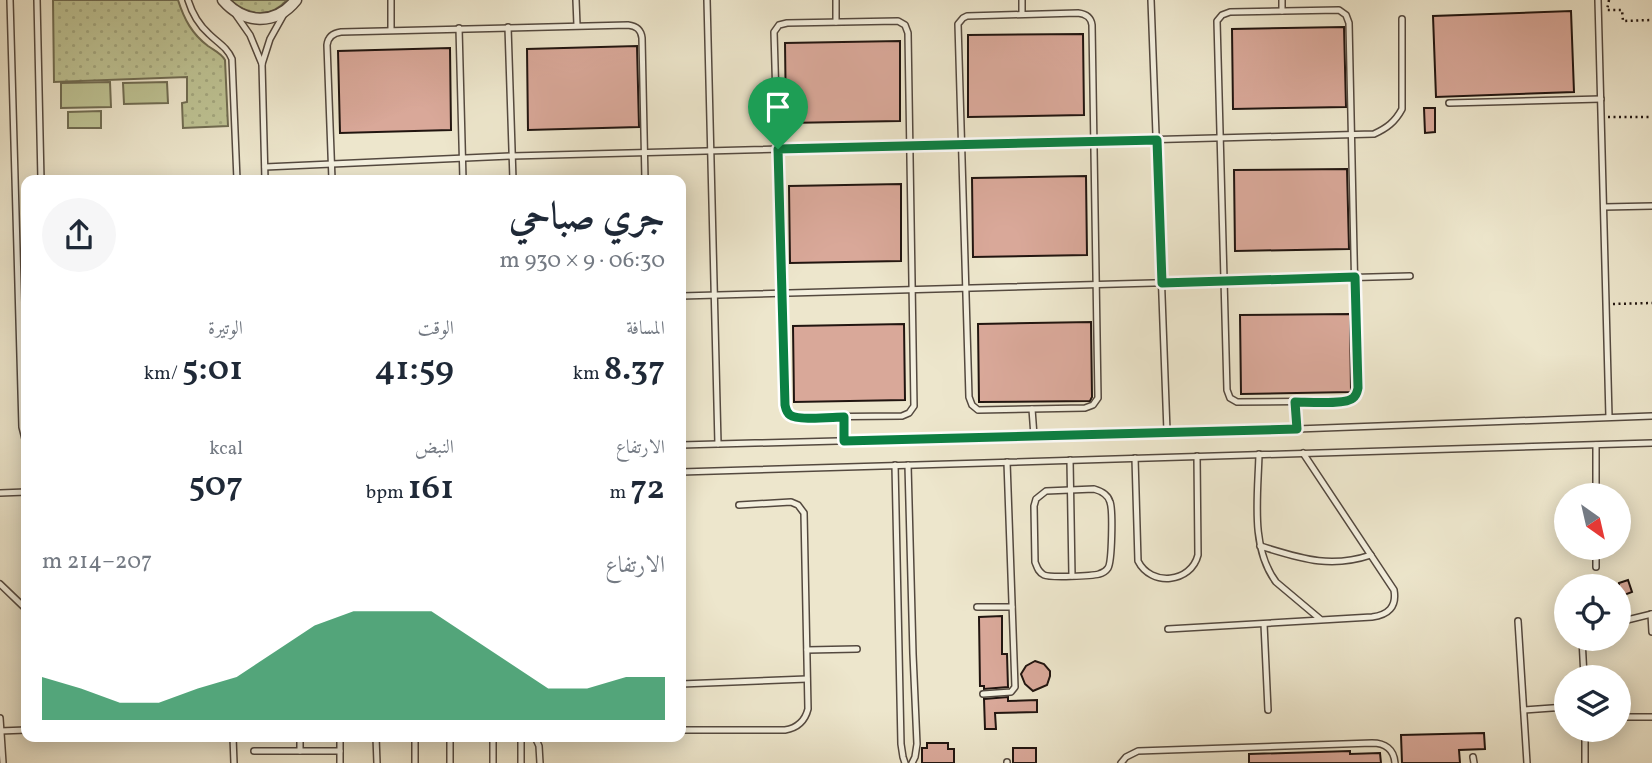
<!DOCTYPE html>
<html lang="ar">
<meta charset="utf-8">
<style>
:root{--surface:#fff;--page:#f6f6f7;--text:#1f2937;--muted:#747a83;--accent:#0b8043}
body{margin:0;font-family:Vollkorn,Amiri,serif;background:var(--page);color:var(--text);direction:rtl;height:100vh;display:flex;flex-direction:column;font-size:26px;white-space:nowrap}
*{box-sizing:border-box;margin:0}
p{font-size:23px;color:var(--muted)}
.icon{flex:none;width:38px;height:38px;fill:none;stroke:currentColor;stroke-width:2;stroke-linecap:round;stroke-linejoin:round}
.map{position:relative;flex:1;overflow:hidden;direction:ltr}
.panel{position:absolute;left:21px;top:175px;width:665px;height:567px;display:flex;flex-direction:column;background:var(--surface);border-radius:14px;box-shadow:0 4px 18px #0003;direction:rtl}
.panel>*{flex:none}
.needle{width:46px;rotate:146deg}
.buttons{position:absolute;left:1554px;top:483px;display:grid;gap:14px}
.buttons a{display:grid;place-items:center;width:77px;height:77px;border-radius:50%;background:var(--surface);box-shadow:0 4px 18px #0003;font-size:35px}
.pin{position:absolute;display:grid;place-items:center;width:60px;height:60px;color:#fff;margin:-72px -30px;border-radius:50% 50% 50% 0;rotate:-45deg;box-shadow:0 0 7px #0007}
.pin .icon{rotate:45deg}
.round{display:grid;place-items:center;flex:none;width:74px;height:74px;border-radius:37px;background:var(--page)}
.head{display:flex;align-items:center;justify-content:space-between;height:119px;padding:0 21px}
h1{font-size:38px;font-weight:600;line-height:52px}
.stats{display:grid;grid-template-columns:repeat(3,1fr);gap:10px;height:119px;padding:7px 21px}
.stats div{display:grid;align-content:center}
.stats b{font-size:35px;font-weight:600}
.stats small{font-size:19px;font-weight:400}
.stats p{font-size:19px}
.chart{height:196px;padding:14px 21px}
.chart p{display:flex;justify-content:space-between}
.chart svg{width:100%;height:126px;margin-top:7px;fill:var(--accent);opacity:.7}
.map>svg:first-child{display:block}
</style>
<div class="map">
<svg width="1652" height="763" viewBox="0 0 1652 763">
<defs>
<pattern id="grass-dots" width="8" height="8" patternUnits="userSpaceOnUse" patternTransform="scale(1.75)"><rect width="8" height="8" fill="#bec394"/><path d="M2 2h.1M6 6h.1" fill="none" stroke="#a3a77f" stroke-width="1.8" stroke-linecap="round"/></pattern>
</defs>
<rect width="100%" height="100%" fill="#ede6cc"/>
<filter id="stains"><feTurbulence type="fractalNoise" baseFrequency=".00286" numOctaves="4"/><feColorMatrix values="0 0 0 0 .2 0 0 0 0 .09 0 0 0 0 .02 0 0 0 .5 -.17"/></filter>
<radialGradient id="worn" r=".72"><stop offset=".6" stop-color="#630" stop-opacity="0"/><stop offset="1" stop-color="#630" stop-opacity=".3"/></radialGradient>
<g fill="url(#grass-dots)" stroke="#706c52" stroke-width="2">
<path d="M 53,0 L 178,0 C 184,19 192,34 208,46 C 215,51 221,53 225,60 L 228,126 L 183,128 L 182,103 L 187,102 L 187,77 L 54,82 Z"/>
<path d="M 230,0 L 287,0 C 269,20 248,15 230,0 Z"/>
</g>
<g fill="#bec394" stroke="#706c52" stroke-width="2">
<path d="M 110,82 L 111,107 L 61,108 L 61,83 Z"/>
<path d="M 167,82 L 168,103 L 124,104 L 123,83 Z"/>
<path d="M 101,111 L 101,128 L 68,128 L 68,112 Z"/>
</g>
<g fill="#d9a899" stroke="#211510" stroke-width="2">
<path d="M 1571,11 L 1574,92 L 1436,97 L 1433,16 Z"/>
<path d="M 1344,27 L 1346,107 L 1233,109 L 1232,29 Z"/>
<path d="M 1083,34 L 1084,115 L 968,117 L 968,35 Z"/>
<path d="M 900,41 L 900,121 L 786,123 L 785,43 Z"/>
<path d="M 637,46 L 639,127 L 528,130 L 527,49 Z"/>
<path d="M 450,48 L 451,130 L 340,133 L 338,51 Z"/>
<path d="M 1424,108 L 1435,108 L 1435,132 L 1425,133 Z"/>
<path d="M 1347,169 L 1349,249 L 1235,251 L 1234,170 Z"/>
<path d="M 1086,176 L 1087,255 L 973,257 L 972,178 Z"/>
<path d="M 901,184 L 901,261 L 790,263 L 789,186 Z"/>
<path d="M 1350,314 L 1351,392 L 1241,394 L 1240,315 Z"/>
<path d="M 1091,322 L 1092,397 L 1090,401 L 979,402 L 978,324 Z"/>
<path d="M 904,324 L 905,400 L 794,402 L 793,326 Z"/>
<path d="M 1628,580 L 1632,592 L 1619,597 L 1619,583 Z"/>
<path d="M 1002,616 L 1002,654 L 1007,654 L 1008,687 L 984,689 L 984,686 L 980,686 L 979,617 Z"/>
<path d="M 1035,661 L 1044,664 L 1050,671 L 1050,676 L 1047,685 L 1033,691 L 1025,684 L 1021,674 L 1026,666 Z"/>
<path d="M 1008,697 L 1008,701 L 1037,700 L 1037,712 L 995,713 L 996,729 L 985,729 L 984,699 Z"/>
<path d="M 1484,733 L 1485,749 L 1459,750 L 1460,763 L 1402,763 L 1401,735 Z"/>
<path d="M 927,743 L 948,743 L 948,749 L 954,749 L 954,763 L 922,763 L 922,748 L 927,748 Z"/>
<rect x="1013" y="748" width="23" height="15"/>
<path d="M 1350,751 L 1350,754 L 1380,753 L 1381,763 L 1249,763 L 1249,754 Z"/>
</g>
<g fill="none" stroke-linecap="round" stroke-linejoin="round">
<defs>
<g id="service">
<path d="M 10,0 L 22,427 L 26,443"/>
<path d="M 37,0 L 41,180"/>
<path d="M 188,0 C 192,13 199,25 209,34 C 218,43 227,47 232,59 L 237,180"/>
<path d="M 391,0 L 391,30"/>
<path d="M 576,0 L 577,25"/>
<path d="M 707,0 L 718,444"/>
<path d="M 1022,0 L 1022,14"/>
<path d="M 1151,0 L 1167,431"/>
<path d="M 1282,0 L 1282,11"/>
<path d="M 1598,0 L 1609,417"/>
<path d="M 1339,10 L 1346,15 L 1349,23 L 1357,392 L 1353,399 L 1345,401 L 1237,402 L 1230,398 L 1227,390 L 1217,21 L 1222,15 L 1230,12 Z"/>
<path d="M 1078,13 C 1086,14 1091,17 1092,25 L 1098,398 L 1093,405 L 1085,408 L 978,410 L 972,405 L 969,397 L 958,24 L 963,18 L 967,16 Z"/>
<path d="M 236,15 L 250,35 L 262,64"/>
<path d="M 898,21 L 905,25 L 908,33 L 914,406 L 909,413 L 902,416 L 794,417 L 788,412 L 785,405 L 774,32 L 779,25 L 787,23 Z"/>
<path d="M 836,22 L 836,0"/>
<path d="M 508,27 L 513,180"/>
<path d="M 459,28 L 463,180"/>
<path d="M 1449,103 L 1601,99"/>
<path d="M 265,167 L 512,156 L 1374,134 C 1387,128 1395,122 1402,109 L 1402,19"/>
<path d="M 265,180 L 262,64 L 270,39 L 284,14"/>
<path d="M 332,180 L 327,45 C 328,37 333,33 341,32 L 628,25 C 636,26 641,29 642,38 L 645,180"/>
<path d="M 1604,207 L 1652,206"/>
<path d="M 681,296 L 1410,276"/>
<path d="M 1295,402 L 1297,429"/>
<path d="M 1032,409 L 1034,436"/>
<path d="M 844,417 L 844,441"/>
<path d="M 681,445 L 1297,429 L 1652,416"/>
<path d="M 1596,445 L 1596,495"/>
<path d="M 1259,454 C 1258,496 1250,547 1276,582 L 1320,619"/>
<path d="M 1135,458 L 1138,561 C 1151,587 1191,583 1198,555 L 1197,456"/>
<path d="M 1070,460 L 1072,576"/>
<path d="M 895,465 L 901,744 L 903,757 L 905,763"/>
<path d="M 908,465 L 913,654 L 917,744 L 915,757 L 912,763"/>
<path d="M 681,472 L 1652,443"/>
<path d="M 1094,489 C 1101,491 1108,494 1110,502 C 1113,510 1112,562 1108,568 C 1106,571 1103,573 1099,574 C 1092,576 1050,578 1044,575 C 1038,572 1037,567 1035,562 L 1034,506 L 1036,499 L 1046,491 Z"/>
<path d="M 0,493 L 26,492"/>
<path d="M 1260,546 C 1300,558 1329,569 1371,555"/>
<path d="M 1596,548 L 1596,567"/>
<path d="M 0,584 L 26,609"/>
<path d="M 977,607 L 1012,607"/>
<path d="M 1651,614 L 1652,632"/>
<path d="M 1518,621 L 1527,763"/>
<path d="M 1619,622 L 1652,614"/>
<path d="M 1264,624 L 1268,710"/>
<path d="M 1168,629 L 1372,617 C 1388,615 1397,607 1394,590 L 1303,453"/>
<path d="M 1582,639 L 1584,677"/>
<path d="M 807,650 L 857,649"/>
<path d="M 681,684 L 807,679"/>
<path d="M 983,694 L 1011,692 L 1015,687 L 1007,462"/>
<path d="M 1524,710 L 1566,707"/>
<path d="M 1619,717 L 1652,717"/>
<path d="M 0,718 L 3,763"/>
<path d="M 681,730 L 785,730 C 797,728 805,721 808,709 L 804,513 L 798,505 L 791,502 L 739,505"/>
<path d="M 1585,730 L 1585,763"/>
<path d="M 0,731 L 26,730"/>
<path d="M 233,737 L 234,763"/>
<path d="M 340,737 L 340,763"/>
<path d="M 376,737 L 377,763"/>
<path d="M 415,737 L 415,763"/>
<path d="M 450,737 L 450,763"/>
<path d="M 493,737 L 493,763"/>
<path d="M 521,737 L 521,763"/>
<path d="M 535,737 L 539,746 L 540,763"/>
<path d="M 254,751 L 340,751"/>
<path d="M 300,751 L 300,737"/>
<path d="M 1473,757 L 1474,763"/>
<path d="M 1007,762 L 1007,763"/>
<path d="M 1121,763 L 1126,757 L 1138,751 L 1372,743 C 1385,743 1394,749 1395,763"/>
</g>
<path id="minor" d="M 223,0 C 244,24 275,26 296,0"/>
</defs>
<use href="#service" stroke="#54493f" stroke-width="8"/>
<use href="#minor" stroke="#54493f" stroke-width="13"/>
<g stroke="#211510" stroke-width="2.5" stroke-dasharray="2 3.5" stroke-linecap="butt">
<path d="M 1609,0 L 1607,10 L 1622,10 L 1623,21 L 1652,20"/>
<path d="M 1608,117 L 1652,117"/>
<path d="M 1613,304 L 1652,303"/>
</g>
<use href="#service" stroke="#f3efde" stroke-width="5"/>
<use href="#minor" stroke="#f3efde" stroke-width="10"/>
</g>
<g fill="none" stroke-linecap="round" stroke-linejoin="round">
<defs>
<path id="route" d="M 1157,140 L 1162,283 L 1355,277 L 1358,388 C 1357,392 1357,395 1353,398 C 1346,405 1307,402 1295,402 L 1297,429 L 844,441 L 844,417 C 833,417 798,421 790,415 C 786,412 786,409 785,405 L 778,149 Z"/>
</defs>
<use href="#route" stroke="#fff" stroke-width="14"/>
<use href="#route" stroke="#0b8043" stroke-width="9"/>
</g>
<rect width="100%" height="100%" filter="url(#stains)"/>
<rect width="100%" height="100%" fill="url(#worn)"/>
</svg>
<div class="buttons">
<a><svg class="needle" viewBox="-14 -14 28 28"><path d="M0-13l5 13h-10z" fill="#e53935"/><path d="M0 13l5-13h-10z" fill="#747a83"/></svg></a>
<a><svg class="icon" aria-label="locate" viewBox="0 0 24 24"><circle cx="12" cy="12" r="6"/><path d="M12 2v4M12 18v4M2 12h4M18 12h4"/></svg></a>
<a><svg class="icon" aria-label="layers" viewBox="0 0 24 24"><path d="M12 4l9 5-9 5-9-5zM3 14l9 5 9-5"/></svg></a>
</div>
<div class="pin" style="left:778px;top:149px;background:#1e9e55"><svg class="icon" aria-label="arrive" viewBox="0 0 24 24"><path d="M6 21V4h12l-3 4 3 4H6"/></svg></div>
<section class="panel">
<div class="head"><div><h1>جري صباحي</h1><p>06:30 · 9 × 930 m</p></div><a class="round"><svg class="icon" aria-label="share" viewBox="0 0 24 24"><path d="M12 15V3M7 8l5-5 5 5M5 13v7h14v-7"/></svg></a></div>
<div class="stats">
<div><p>المسافة</p><b>8.37<small> km</small></b></div>
<div><p>الوقت</p><b>41:59</b></div>
<div><p>الوتيرة</p><b>5:01<small> /km</small></b></div>
</div>
<div class="stats">
<div><p>الارتفاع</p><b>72<small> m</small></b></div>
<div><p>النبض</p><b>161<small> bpm</small></b></div>
<div><p>kcal</p><b>507</b></div>
</div>
<div class="chart"><p><span>الارتفاع</span>207–214 m</p>
<svg viewBox="0 0 160 44" preserveAspectRatio="none"><path d="M0 44V29L10 33L20 38L30 38L40 33L50 29L60 20L70 11L80 6L90 6L100 6L110 15L120 24L130 33L140 33L150 29L160 29V44z"/></svg>
</div>
</section>
</div>
